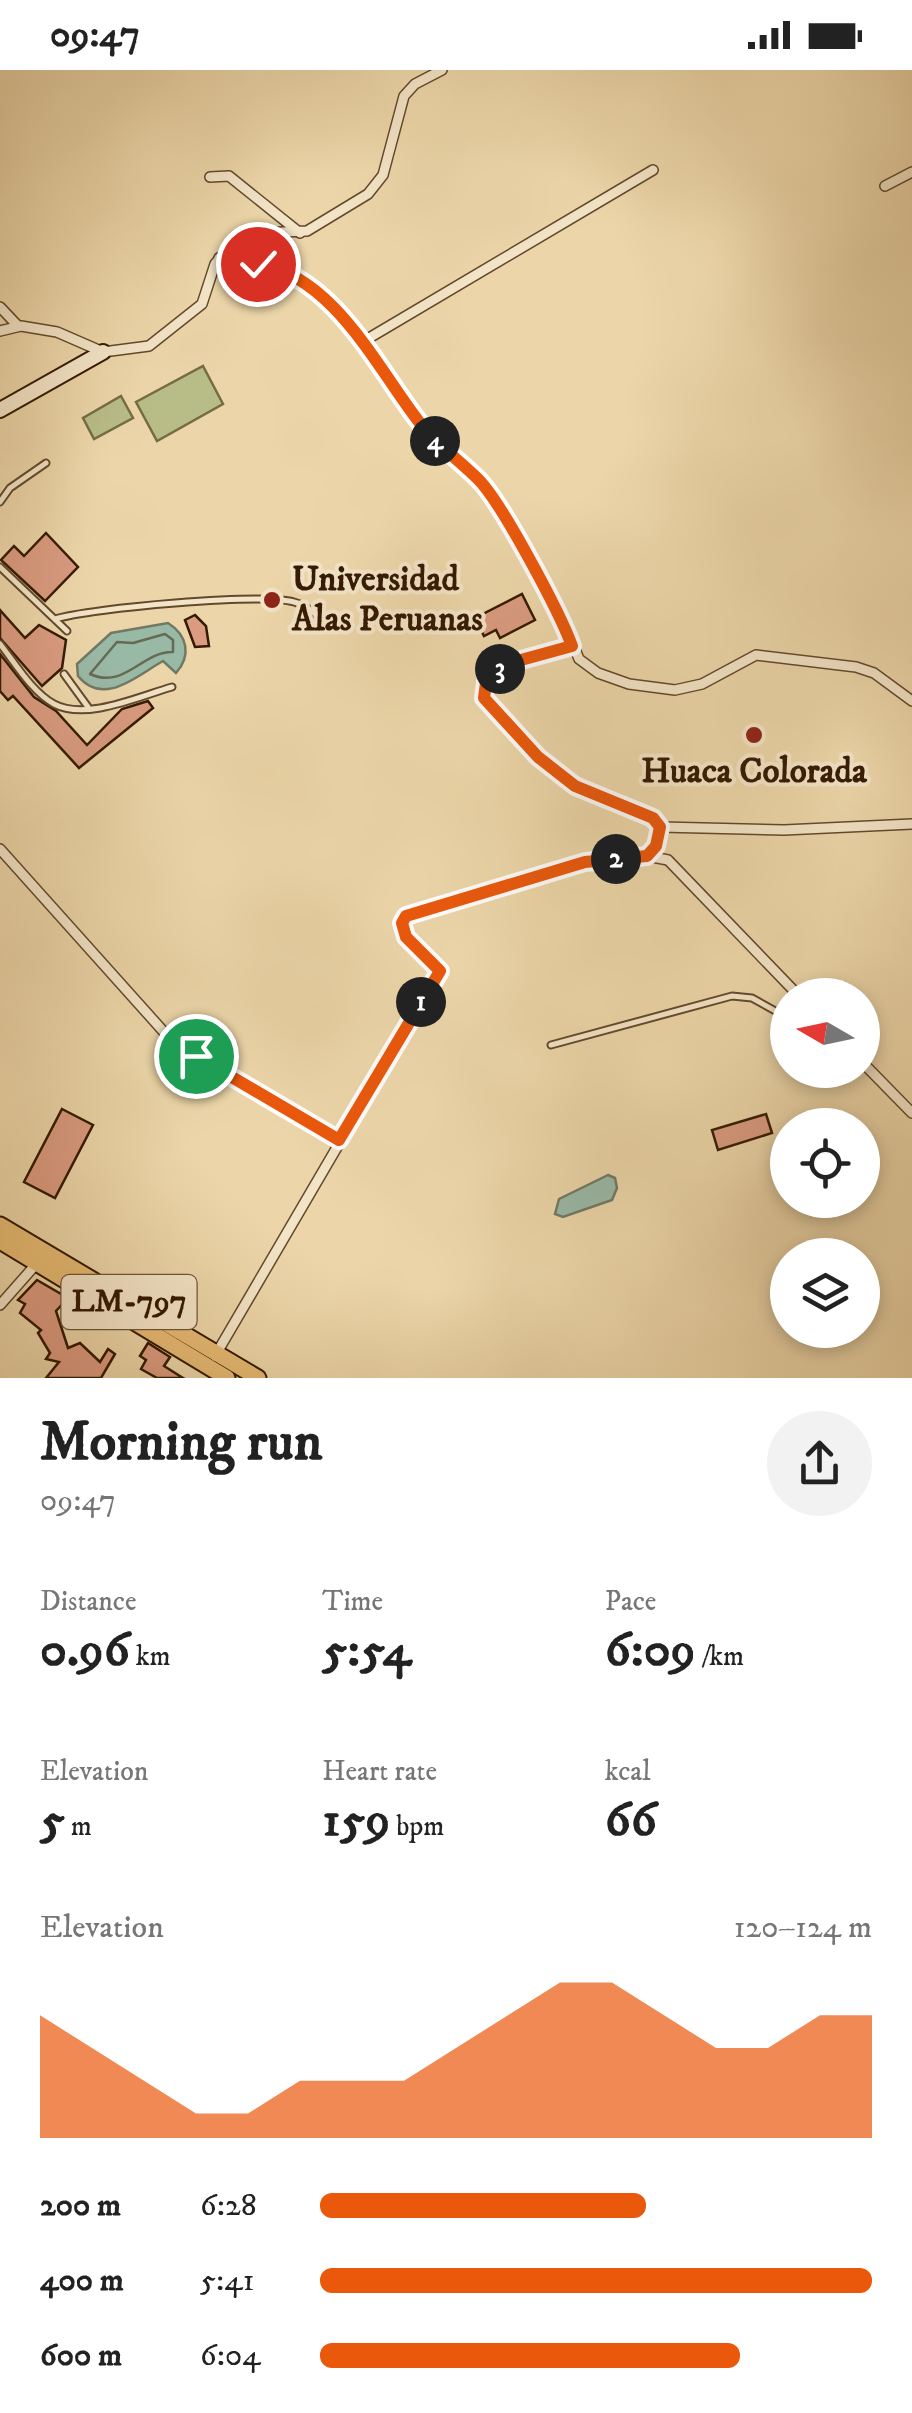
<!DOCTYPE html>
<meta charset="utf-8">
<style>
:root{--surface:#fff;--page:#f2f2f2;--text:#222;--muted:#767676;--accent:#ea580c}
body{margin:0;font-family:"IM FELL DW Pica",serif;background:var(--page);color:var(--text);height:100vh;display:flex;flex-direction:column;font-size:38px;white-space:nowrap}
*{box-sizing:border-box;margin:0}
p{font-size:32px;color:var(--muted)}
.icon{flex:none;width:55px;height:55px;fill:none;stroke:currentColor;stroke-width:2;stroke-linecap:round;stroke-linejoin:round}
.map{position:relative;height:1308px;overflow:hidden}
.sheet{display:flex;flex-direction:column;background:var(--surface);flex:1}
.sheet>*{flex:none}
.needle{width:65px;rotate:279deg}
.controls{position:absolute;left:770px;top:908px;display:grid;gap:20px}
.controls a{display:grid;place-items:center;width:110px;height:110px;border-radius:50%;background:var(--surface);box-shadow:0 5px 15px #0003;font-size:50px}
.pin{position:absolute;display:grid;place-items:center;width:85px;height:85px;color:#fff;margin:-42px;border:5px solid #fff;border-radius:50%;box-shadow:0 2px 10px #0007}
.km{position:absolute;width:50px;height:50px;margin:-25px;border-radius:50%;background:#222;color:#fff;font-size:28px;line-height:50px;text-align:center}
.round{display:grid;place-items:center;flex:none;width:105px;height:105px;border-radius:52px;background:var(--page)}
.head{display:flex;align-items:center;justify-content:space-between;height:170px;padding:0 40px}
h1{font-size:55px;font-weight:700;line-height:75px}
.stats{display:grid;grid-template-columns:repeat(3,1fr);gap:15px;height:170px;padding:10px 40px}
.stats div{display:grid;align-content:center}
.stats b{font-size:50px;font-weight:700}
.stats small{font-size:28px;font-weight:400}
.stats p{font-size:28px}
.chart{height:280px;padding:20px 40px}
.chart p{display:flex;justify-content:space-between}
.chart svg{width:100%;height:180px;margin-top:10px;fill:var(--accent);opacity:.7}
ul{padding:0 40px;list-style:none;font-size:32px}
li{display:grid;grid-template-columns:160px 120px 1fr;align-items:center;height:75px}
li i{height:25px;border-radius:12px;background:var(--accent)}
.status{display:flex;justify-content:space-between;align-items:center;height:70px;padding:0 50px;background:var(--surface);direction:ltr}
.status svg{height:28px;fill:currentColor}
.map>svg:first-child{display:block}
</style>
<div class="status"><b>09:47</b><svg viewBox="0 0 49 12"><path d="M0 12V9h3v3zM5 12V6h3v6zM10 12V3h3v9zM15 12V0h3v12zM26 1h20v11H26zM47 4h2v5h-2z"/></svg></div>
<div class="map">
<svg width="912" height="1308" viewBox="0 0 912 1308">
<rect width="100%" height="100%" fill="#ecd6a9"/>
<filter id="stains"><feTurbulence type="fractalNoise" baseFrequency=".002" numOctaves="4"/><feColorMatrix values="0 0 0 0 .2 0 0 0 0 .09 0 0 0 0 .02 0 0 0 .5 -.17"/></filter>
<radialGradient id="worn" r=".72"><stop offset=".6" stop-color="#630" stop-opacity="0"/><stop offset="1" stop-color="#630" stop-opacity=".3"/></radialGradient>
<g fill="#b8bd87" stroke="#766c44" stroke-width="2.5">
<path d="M 203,296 L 223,334 L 157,371 L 136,332 Z"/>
<path d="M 121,326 L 133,348 L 94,369 L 83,348 Z"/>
</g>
<g fill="#99b9a7" stroke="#717965" stroke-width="2.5">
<path d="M 168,553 C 187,565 192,585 176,603 L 163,591 C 139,604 104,638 78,606 L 77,594 L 111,563 Z"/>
<path d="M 608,1105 L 615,1108 L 617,1118 L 612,1130 L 563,1147 L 555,1144 L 559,1129 Z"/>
</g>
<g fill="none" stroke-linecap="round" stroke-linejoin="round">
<path stroke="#666a54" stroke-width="2.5" d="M 165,564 L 173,570 L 173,582 C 142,581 125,620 90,604 L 117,572 L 133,573 Z"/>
</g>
<g fill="#da9b80" stroke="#341a02" stroke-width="2.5">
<path d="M 46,463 L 78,497 L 45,531 L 1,490 L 14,476 L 24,486 Z"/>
<path d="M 522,524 L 535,550 L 500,568 L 496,560 L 484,566 L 475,548 Z"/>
<path d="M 0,540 L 25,568 L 39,555 L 66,570 L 62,598 L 42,616 L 0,568 Z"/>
<path d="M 195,545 L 206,556 L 209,576 L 195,577 L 185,550 Z"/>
<path d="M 0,584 L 34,627 L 56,641 L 87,675 L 122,639 L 148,631 L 153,638 L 79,698 L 13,626 L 8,630 L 0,621 Z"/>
<path d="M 62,1039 L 93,1055 L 55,1128 L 24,1112 Z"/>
<path d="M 766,1044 L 772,1063 L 718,1080 L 712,1060 Z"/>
<path d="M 37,1210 L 68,1228 L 56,1241 L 68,1278 L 80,1273 L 100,1292 L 108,1279 L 115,1284 L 101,1308 L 46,1308 L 59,1292 L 46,1289 L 50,1283 L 38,1263 L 41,1260 L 20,1243 L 25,1234 L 18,1230 Z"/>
<path d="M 148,1273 L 170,1287 L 164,1296 L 183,1308 L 157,1308 L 141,1299 L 146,1290 L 140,1286 Z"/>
</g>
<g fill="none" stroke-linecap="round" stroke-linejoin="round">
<defs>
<g id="lane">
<path d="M 0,432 L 10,418 L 46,393"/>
<path d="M 0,497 L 67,561"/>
<path d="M 55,549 C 91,538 260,523 294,532 C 310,536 319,548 331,559"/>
<path d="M 0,574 C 15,593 32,622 54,634 C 86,651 140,626 172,617"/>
<path d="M 64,604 L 88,637"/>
<path d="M 551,975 L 732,926 L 752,928 L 788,948"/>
</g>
<g id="street">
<path d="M 210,107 L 229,106 L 300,163"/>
<path d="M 885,116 L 912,102"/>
<path d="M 219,188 L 241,196 L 274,197 L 303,211 L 364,271 L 420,353 L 443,380 L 481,411 L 563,550 L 579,589 L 598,603 L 629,614 L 675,620 L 702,614 L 756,585 L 856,597 L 874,603 L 912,631"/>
<path d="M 0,237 L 18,256"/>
<path d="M 0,261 L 21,256 L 57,262 L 103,282 L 149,276 L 202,234 L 215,194 L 232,174 L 260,163 L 307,161 L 368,124 L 383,105 L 404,26 L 415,14 L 442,0"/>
<path d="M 364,271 L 653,100"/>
<path d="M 661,757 L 784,760 L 912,754"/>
<path d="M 0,779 L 172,971 L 339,1070"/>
<path d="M 647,786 L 668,790 L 798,925"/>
<path d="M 862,992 L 912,1043"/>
<path d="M 0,1235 L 38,1192"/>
<path d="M 215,1286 L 440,901 L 406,867 L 403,853 L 406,845 L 585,792 L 647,786 L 657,776 L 661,757 L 653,749 L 575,716 L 538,687 L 484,628 L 487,605 L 511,593 L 572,576"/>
</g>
<path id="secondary" d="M 0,340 L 103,282"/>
<g id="primary">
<path d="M 0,1155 L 258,1308"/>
<path d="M 0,1171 L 227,1308"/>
</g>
</defs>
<use href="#lane" stroke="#62492c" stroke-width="9"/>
<use href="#street" stroke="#62492c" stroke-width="12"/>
<use href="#secondary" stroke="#341a02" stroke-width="18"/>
<use href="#primary" stroke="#341a02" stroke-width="19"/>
<use href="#lane" stroke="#f3e4c7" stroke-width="5"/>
<use href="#street" stroke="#f3e4c7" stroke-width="9"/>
<use href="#secondary" stroke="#f3e4c7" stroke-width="14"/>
<use href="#primary" stroke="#e6bb74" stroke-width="15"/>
</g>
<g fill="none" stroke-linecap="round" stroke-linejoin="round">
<defs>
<path id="route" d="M 196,986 L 339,1070 L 440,901 L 406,867 L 402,853 L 406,846 L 585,792 L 647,786 L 656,776 L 660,757 L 653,748 L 575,716 L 538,687 L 484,628 L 487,605 L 510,593 L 572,576 C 560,543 502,433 478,409 C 460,391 440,377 423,357 C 379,302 335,206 258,194"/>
</defs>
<use href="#route" stroke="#fff" stroke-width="20"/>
<use href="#route" stroke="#ea580c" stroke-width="12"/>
</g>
<g fill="#8f2418" stroke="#f3e4c7" stroke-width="4">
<circle cx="272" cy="530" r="10"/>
<circle cx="754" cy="665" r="10"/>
</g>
<g text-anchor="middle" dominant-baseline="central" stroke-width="8" stroke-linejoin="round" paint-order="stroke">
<rect fill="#f3e4c7" stroke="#6d573d" stroke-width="2.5" x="61.5" y="1205" width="135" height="54" rx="8"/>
<g font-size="32" font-weight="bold" fill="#341a02">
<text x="129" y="1232">LM-797</text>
</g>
<g font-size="35" font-weight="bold" fill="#341a02" stroke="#f3e4c7" text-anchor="start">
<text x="292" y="510">Universidad<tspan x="292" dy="40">Alas Peruanas</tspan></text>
<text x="754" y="702" text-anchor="middle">Huaca Colorada</text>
</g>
</g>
<rect width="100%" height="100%" filter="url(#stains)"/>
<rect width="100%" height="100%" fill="url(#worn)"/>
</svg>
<div class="controls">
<a><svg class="needle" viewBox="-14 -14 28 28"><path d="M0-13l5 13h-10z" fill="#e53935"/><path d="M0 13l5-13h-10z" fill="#767676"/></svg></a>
<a><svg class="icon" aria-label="locate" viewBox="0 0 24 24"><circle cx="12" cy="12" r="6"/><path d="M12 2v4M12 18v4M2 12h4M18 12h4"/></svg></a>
<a><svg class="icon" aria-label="layers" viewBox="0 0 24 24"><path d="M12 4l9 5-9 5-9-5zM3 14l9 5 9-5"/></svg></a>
</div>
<div class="pin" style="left:196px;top:986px;background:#1e9e55"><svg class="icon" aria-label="arrive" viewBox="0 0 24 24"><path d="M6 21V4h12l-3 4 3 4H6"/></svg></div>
<div class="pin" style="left:258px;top:194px;background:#d93025"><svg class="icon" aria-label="check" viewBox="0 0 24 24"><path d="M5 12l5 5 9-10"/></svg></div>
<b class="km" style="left:421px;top:932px">1</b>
<b class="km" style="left:616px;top:789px">2</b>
<b class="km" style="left:500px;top:599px">3</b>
<b class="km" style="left:435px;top:371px">4</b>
</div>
<section class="sheet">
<div class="head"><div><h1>Morning run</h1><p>09:47</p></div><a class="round"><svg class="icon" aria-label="share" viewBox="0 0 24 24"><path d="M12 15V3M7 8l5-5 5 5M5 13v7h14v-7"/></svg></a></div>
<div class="stats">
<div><p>Distance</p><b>0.96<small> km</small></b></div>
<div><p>Time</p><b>5:54</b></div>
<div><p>Pace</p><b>6:09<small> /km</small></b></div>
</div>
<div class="stats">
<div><p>Elevation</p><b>5<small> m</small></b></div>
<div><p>Heart rate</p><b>159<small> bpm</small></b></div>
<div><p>kcal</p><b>66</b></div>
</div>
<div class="chart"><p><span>Elevation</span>120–124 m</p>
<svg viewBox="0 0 160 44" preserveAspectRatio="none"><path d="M0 44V14L10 22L20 30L30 38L40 38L50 30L60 30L70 30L80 22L90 14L100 6L110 6L120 14L130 22L140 22L150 14L160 14V44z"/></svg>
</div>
<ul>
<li><b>200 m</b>6:28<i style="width:59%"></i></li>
<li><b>400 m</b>5:41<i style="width:100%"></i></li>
<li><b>600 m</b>6:04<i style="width:76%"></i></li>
</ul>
</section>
